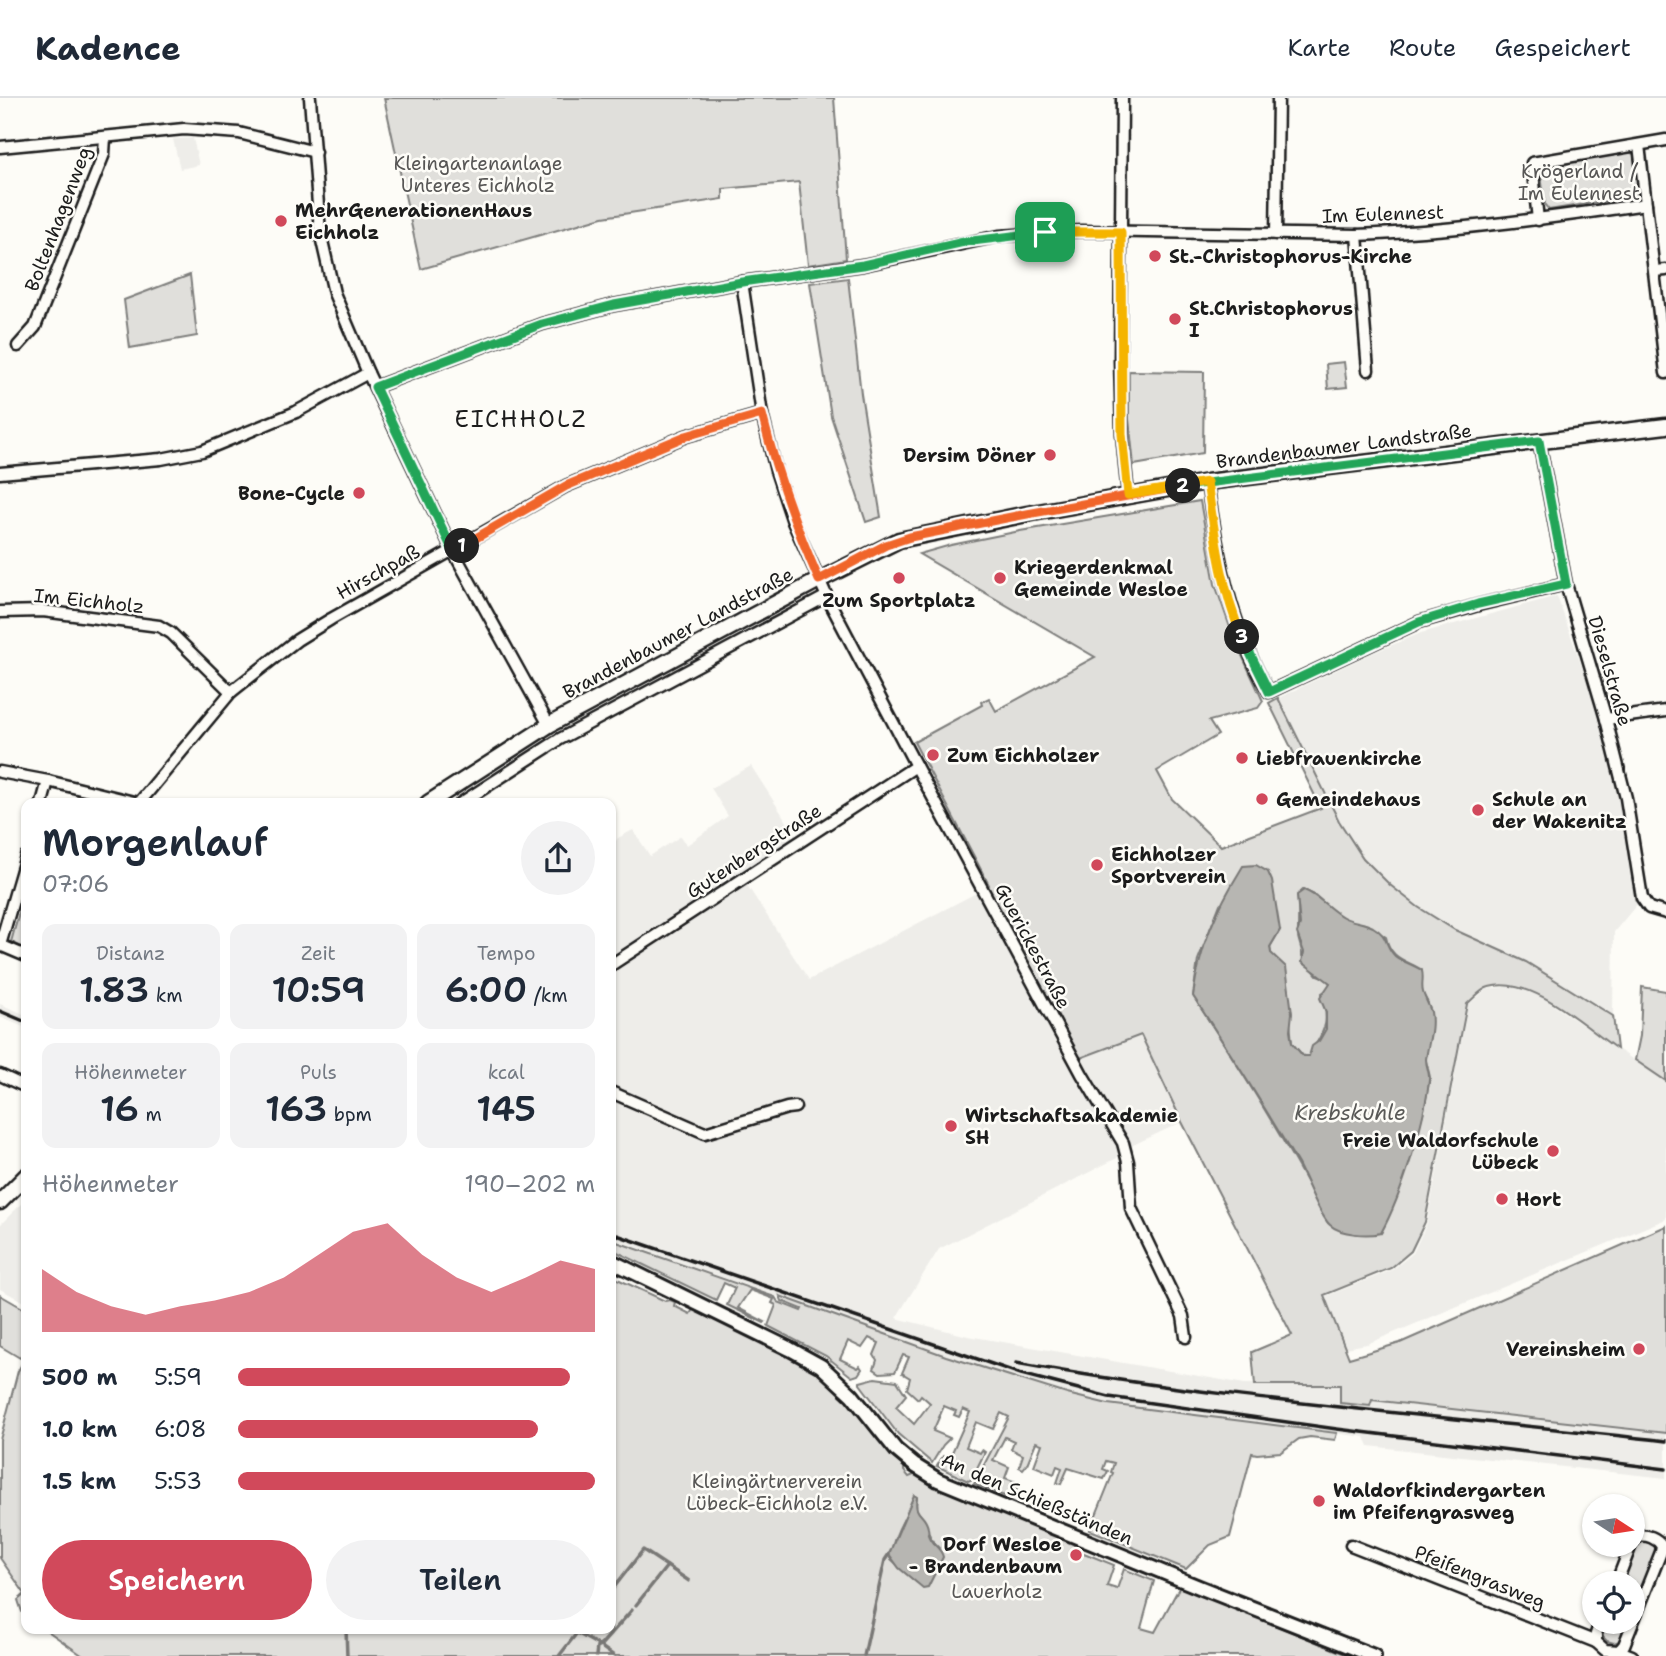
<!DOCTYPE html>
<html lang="de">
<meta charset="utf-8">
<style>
:root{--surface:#fff;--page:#f2f2f3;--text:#1f2937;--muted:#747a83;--line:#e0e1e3;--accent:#d1495b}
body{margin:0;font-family:"Shantell Sans",sans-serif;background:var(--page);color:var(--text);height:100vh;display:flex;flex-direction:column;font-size:26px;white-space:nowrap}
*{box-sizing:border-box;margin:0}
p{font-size:23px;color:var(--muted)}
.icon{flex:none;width:38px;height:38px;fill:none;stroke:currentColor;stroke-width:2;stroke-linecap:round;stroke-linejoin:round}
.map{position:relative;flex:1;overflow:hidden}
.details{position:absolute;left:21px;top:700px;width:595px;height:836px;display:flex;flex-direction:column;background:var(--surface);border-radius:14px;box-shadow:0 2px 5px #0004}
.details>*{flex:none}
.needle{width:46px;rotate:102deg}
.controls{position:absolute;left:1582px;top:1396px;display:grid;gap:14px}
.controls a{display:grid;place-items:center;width:63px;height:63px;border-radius:50%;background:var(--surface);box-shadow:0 2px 5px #0004;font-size:35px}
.pin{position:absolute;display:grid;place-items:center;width:60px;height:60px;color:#fff;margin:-30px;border-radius:14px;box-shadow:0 4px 10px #0006}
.km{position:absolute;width:35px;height:35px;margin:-18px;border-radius:50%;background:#222;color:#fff;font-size:19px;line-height:35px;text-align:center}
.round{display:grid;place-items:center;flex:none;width:74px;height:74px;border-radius:37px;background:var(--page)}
.headline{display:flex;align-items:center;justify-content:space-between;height:119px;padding:0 21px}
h1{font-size:38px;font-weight:600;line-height:52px}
.stats{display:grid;grid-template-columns:repeat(3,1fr);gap:10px;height:119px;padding:7px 21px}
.stats div{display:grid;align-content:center;border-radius:14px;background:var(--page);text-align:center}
.stats b{font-size:35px;font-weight:600}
.stats small{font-size:19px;font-weight:400}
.stats p{font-size:19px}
.chart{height:196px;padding:14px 21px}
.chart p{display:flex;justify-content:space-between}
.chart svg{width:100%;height:126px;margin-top:7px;fill:var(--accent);opacity:.7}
.cta{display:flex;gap:14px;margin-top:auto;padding:14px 21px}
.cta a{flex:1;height:80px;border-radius:42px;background:var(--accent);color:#fff;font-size:28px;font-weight:600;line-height:80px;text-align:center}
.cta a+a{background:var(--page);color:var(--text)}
ul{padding:0 21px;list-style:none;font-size:23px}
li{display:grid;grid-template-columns:112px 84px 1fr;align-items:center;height:52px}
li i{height:18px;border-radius:9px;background:var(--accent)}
header{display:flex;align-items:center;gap:42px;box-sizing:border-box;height:98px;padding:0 35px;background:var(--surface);border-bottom:2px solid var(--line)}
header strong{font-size:33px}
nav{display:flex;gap:38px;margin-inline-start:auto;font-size:24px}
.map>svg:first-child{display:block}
</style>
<header>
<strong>Kadence</strong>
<nav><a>Karte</a><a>Route</a><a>Gespeichert</a></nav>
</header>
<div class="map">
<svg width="1666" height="1558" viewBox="0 0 1666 1558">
<rect width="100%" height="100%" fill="#fdfcf7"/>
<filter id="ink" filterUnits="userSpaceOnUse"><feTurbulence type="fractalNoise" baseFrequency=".0143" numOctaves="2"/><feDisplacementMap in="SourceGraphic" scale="14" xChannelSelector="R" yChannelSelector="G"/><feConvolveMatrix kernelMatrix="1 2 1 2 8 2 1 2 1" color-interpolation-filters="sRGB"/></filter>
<g filter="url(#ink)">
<g fill="#eeede9">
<path d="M 193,40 L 199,67 L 180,71 L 173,41 Z"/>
<path d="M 1557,498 L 1601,623 L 1622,700 L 1638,805 L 1614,834 L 1613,918 L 1526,864 L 1455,832 L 1418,809 L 1390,787 L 1363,760 L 1339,723 L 1278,600 L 1370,556 L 1421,535 Z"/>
<path d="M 751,668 L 800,744 L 743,781 L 809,882 L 982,792 L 1075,961 L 1140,937 L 1182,1024 L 1118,1054 L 1117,1060 L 939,1151 L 896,1220 L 968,1238 L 1245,1286 L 1341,1287 L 1341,1305 L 1370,1308 L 1371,1302 L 1666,1335 L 1666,1380 L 1369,1348 L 1365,1339 L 1108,1306 L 1067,1296 L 946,1258 L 611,1140 L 611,748 L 618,740 L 633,732 L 650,758 L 681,738 L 687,747 L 728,718 L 711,690 Z"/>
<path d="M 1514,888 L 1537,896 L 1666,984 L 1666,1121 L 1367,1246 L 1345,1250 L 1324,1199 L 1392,1172 L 1413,1155 L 1427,1125 L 1468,907 L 1487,891 Z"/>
<path d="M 0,906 L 26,917 L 26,930 L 0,919 Z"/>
<path d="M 26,1101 L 26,1205 L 0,1191 L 0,1127 Z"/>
</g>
<g fill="#e0dfdb" stroke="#7e7e7c" stroke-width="2" fill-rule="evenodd">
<path d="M 384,0 L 834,0 L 846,161 L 808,167 L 799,84 L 723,91 L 723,101 L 603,119 L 421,171 Z"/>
<path d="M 1629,54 L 1634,56 L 1639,95 L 1636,98 L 1549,112 L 1545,107 L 1540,70 L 1544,66 Z"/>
<path d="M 190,177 L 197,238 L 130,250 L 124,202 Z"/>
<path d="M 848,180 L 861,296 L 881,419 L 866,424 L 831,318 L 810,185 Z"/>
<path d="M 1344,264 L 1347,289 L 1328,291 L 1326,266 Z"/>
<path d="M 1129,273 L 1204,274 L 1203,355 L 1134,367 L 1129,321 Z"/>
<path d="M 1200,403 L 1215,486 L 1233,538 L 1263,603 L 1258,610 L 1209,623 L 1218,637 L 1157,673 L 1172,701 L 1221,748 L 1321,710 L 1269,605 L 1278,600 L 1339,723 L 1363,760 L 1390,787 L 1418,809 L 1455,832 L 1526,864 L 1613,918 L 1617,951 C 1584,928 1531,877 1489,889 C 1481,891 1473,901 1467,906 L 1425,1124 L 1411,1153 L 1391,1170 L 1324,1197 L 1349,1260 L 1400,1245 L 1666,1128 L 1666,1335 L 1372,1302 L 1370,1308 L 1340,1305 L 1340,1287 L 1255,1287 L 1252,1254 L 1292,1237 L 1182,1024 L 1141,937 L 1075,962 L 982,792 L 989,787 L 914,644 L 982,607 L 981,604 L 989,600 L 996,613 L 1095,559 L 919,456 L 951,447 L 1020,433 ZM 1303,792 L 1315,797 L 1335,815 L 1349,823 L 1365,826 L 1386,839 C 1390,861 1406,862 1422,872 L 1422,894 L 1428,905 L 1426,963 L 1430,979 L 1424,1012 L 1407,1070 L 1381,1135 L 1328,1125 C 1288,1046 1241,972 1193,898 L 1198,862 L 1220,806 L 1280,832 L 1270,849 L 1271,855 L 1290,924 L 1292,945 L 1303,958 L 1309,958 C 1325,930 1330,929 1322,895 L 1328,891 L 1330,885 L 1325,880 L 1317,877 L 1302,858 C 1303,850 1297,843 1298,835 C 1298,822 1299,811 1297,798 Z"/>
<path d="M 26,790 L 26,851 L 11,844 Z"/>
<path d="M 1642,889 L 1666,893 L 1666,983 L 1635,962 L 1640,938 Z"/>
<path d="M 611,1142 L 775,1199 L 778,1204 L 801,1213 L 802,1211 L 782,1203 L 780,1198 L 946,1258 L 1067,1296 L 1108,1306 L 1337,1335 L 1335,1342 L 1310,1339 L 1299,1341 L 1281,1354 L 1257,1356 L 1252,1355 L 1230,1439 L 1210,1447 L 1186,1471 L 1090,1432 L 1113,1375 L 1111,1374 L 1114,1365 L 1106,1363 L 1103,1371 L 1108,1373 L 1104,1381 L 1068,1370 L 1061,1386 L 1057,1385 L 1062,1370 L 1057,1368 L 1054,1376 L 1034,1368 L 1042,1346 L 1036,1344 L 1027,1366 L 1023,1371 L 1019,1369 L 1023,1357 L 1011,1351 L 1014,1343 L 1005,1339 L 993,1362 L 1009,1369 L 1005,1380 L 1019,1385 L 1012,1401 L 974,1386 L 1009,1319 L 1001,1315 L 993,1331 L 976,1324 L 966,1349 L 980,1355 L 982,1352 L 985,1354 L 971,1382 L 968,1383 L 937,1368 L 943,1358 L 950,1359 L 970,1314 L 963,1311 L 959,1319 L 954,1317 L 956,1313 L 944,1308 L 933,1333 L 950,1340 L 943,1347 L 932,1365 L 898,1336 L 860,1286 L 860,1284 L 875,1280 L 897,1283 L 906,1297 L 896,1309 L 914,1326 L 930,1305 L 921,1297 L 918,1301 L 907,1291 L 910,1280 L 902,1275 L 909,1259 L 903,1257 L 895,1274 L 880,1275 L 874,1271 L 877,1262 L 874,1257 L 879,1245 L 869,1240 L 862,1250 L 848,1243 L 840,1261 L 858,1270 L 860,1268 L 862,1271 L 858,1277 L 852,1279 L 826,1258 L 768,1228 L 776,1207 L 772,1205 L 774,1201 L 750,1192 L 738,1210 L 765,1224 L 764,1225 L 727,1207 L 735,1190 L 724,1185 L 716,1202 L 611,1151 Z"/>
<path d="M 611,1178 L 665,1203 L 670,1202 L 675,1204 L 674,1208 L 690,1216 L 694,1210 L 801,1263 L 826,1280 L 847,1301 L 878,1342 L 904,1367 L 904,1373 L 909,1379 L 916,1376 L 935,1387 L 1075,1445 L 1074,1451 L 1114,1467 L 1107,1488 L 1117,1491 L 1124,1471 L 1154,1483 L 1141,1530 L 1155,1534 L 1180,1488 L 1350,1558 L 83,1558 L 45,1531 L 611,1531 ZM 917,1399 C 914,1416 920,1412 925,1425 C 930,1436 929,1441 939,1450 L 916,1484 L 890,1460 C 892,1439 905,1417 917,1399 Z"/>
<path d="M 0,1197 L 26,1212 L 26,1250 L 20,1260 L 0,1248 Z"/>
<path d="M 26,1259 L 26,1517 L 22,1514 L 18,1502 L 25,1496 L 0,1460 L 0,1342 L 18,1273 Z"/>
<path d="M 1645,1442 L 1654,1446 L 1657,1452 L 1633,1517 L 1633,1486 L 1619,1486 L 1634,1448 Z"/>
<path d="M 1604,1524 L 1630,1524 L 1622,1542 L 1614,1545 L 1607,1543 L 1601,1537 Z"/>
</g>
<g fill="#b7b6b2" stroke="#797876" stroke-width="2">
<path d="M 1256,767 L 1268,774 L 1272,783 L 1280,832 L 1270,849 L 1271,855 L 1286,869 L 1292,915 L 1290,933 L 1292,945 L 1303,958 L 1309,958 L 1312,948 L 1319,943 L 1326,931 L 1326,914 L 1320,900 L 1330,885 L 1302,864 L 1304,854 L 1297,835 L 1300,827 L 1297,797 L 1304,792 C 1318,797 1329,811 1343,819 C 1352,824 1363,824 1373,829 C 1389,838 1384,847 1395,858 C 1400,863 1421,870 1422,873 C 1424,879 1421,888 1423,894 C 1425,901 1429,907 1431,914 C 1434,931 1428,945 1426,961 C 1426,969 1430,975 1429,982 C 1425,1023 1401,1099 1381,1135 C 1368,1138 1341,1137 1330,1127 C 1319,1117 1306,1081 1298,1066 C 1265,1009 1229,953 1193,898 C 1200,847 1216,812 1243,768 Z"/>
<path d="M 914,1397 L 917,1399 C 913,1419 925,1414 928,1430 C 930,1438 925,1432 930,1441 C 934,1448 941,1450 943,1459 L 928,1489 L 923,1490 L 899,1470 L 889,1456 Z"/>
</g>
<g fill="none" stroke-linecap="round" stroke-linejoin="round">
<g stroke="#797876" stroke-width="3.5">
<path d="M 612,1492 L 643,1452 L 667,1468"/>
<path d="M 636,1507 L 667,1468 L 689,1483"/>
<path d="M 346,1531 L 347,1558"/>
<path d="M 577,1535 L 600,1548 L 632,1512"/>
<path d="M 559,1558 L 580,1531"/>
<path d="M 596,1558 L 597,1549 L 600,1548 L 614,1558"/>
<path d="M 864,1558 L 885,1462 L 889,1456"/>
</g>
<defs>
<g id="minor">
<path d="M 310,0 L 320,134 L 334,195 L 368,275 L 453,453 L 549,627"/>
<path d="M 1122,0 L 1120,263 L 1122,336 L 1128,397"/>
<path d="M 1639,47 L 1666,275"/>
<path d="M 0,49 L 184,31 L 239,35 L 315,54"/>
<path d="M 1538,122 L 1532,65 L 1666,42"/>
<path d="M 1276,136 L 1278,0"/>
<path d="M 1357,137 L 1368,272"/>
<path d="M 1655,173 L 1666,172"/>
<path d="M 742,184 L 762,316 L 776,373 L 793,424 L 828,501 L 916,668 L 1082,976 L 1123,1045 L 1128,1064 L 1131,1110 L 1183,1218 L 1186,1239"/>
<path d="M 18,248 L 35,229 L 104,56 L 105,39"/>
<path d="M 375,289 L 542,226 L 614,207 L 742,184 L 863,167 L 999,138 L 1081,133 L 1357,137 C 1454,133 1550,120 1646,106"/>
<path d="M 1539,343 L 1566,486 L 1606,621 L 1626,700 L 1642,800 L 1649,810 L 1666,815"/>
<path d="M 0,375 L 161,361 L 202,353 L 296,314 L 368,275"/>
<path d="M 1207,384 C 1218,460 1230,527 1269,594 L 1419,524 L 1478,507 L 1566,486"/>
<path d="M 0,514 L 43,513 L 159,528 L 171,535 L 231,594"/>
<path d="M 1606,621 L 1666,613"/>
<path d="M 0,674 L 48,683 L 138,705"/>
<path d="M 42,705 L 48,683"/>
<path d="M 139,705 L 231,594 L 297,542 L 331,521 L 566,388 L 686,338 L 762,316"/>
<path d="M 461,705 L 560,641 L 827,498"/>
<path d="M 0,847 L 26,758"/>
<path d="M 0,847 L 26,858"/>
<path d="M 611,867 L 916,668"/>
<path d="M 0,977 L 26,989"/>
<path d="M 611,994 L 705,1035 L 787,1010 L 795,1009"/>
<path d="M 1351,1447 L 1596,1544"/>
<path d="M 1616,1486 L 1631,1447"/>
<path d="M 1600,1524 L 1596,1536 L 1596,1544 L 1605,1552 L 1619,1553 L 1624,1547 L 1661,1454 L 1662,1448 C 1657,1440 1647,1436 1637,1438 L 1633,1444"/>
<path d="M 1619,1553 L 1632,1558"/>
</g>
<path id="tertiary" d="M 611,1163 L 790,1251 L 821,1268 L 852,1297 L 896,1352 L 914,1367 L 938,1382 L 1199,1489 L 1374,1558"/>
<g id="secondary">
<path d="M 428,705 L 549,627 L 819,482 L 899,442 L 1027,416 L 1207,384 L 1666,328"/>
<path d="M 0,1104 L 26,1078"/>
</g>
</defs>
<use href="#minor" stroke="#1c1c1c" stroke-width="15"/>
<use href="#tertiary" stroke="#1c1c1c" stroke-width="18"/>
<use href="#secondary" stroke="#1c1c1c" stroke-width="19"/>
<use href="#minor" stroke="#fdfcf7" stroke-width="10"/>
<use href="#tertiary" stroke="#fdfcf7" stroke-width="12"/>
<use href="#secondary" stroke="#fdfcf7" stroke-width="14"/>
<g stroke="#1c1c1c" stroke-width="3.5">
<path d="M 0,913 L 26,924"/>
<path d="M 611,1135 L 1021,1276 L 1109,1299 L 1337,1331 L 1666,1371"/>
<path d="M 1016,1265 C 1232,1304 1449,1318 1666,1343"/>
</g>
</g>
</g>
<g fill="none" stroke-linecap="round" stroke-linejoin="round" filter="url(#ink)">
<defs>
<path id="split-1" d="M 462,448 L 453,453 L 375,289 L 542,226 L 614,207 L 742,184 L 863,167 L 964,144 L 1045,134"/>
<path id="split-2" d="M 462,448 L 566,388 L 686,338 L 762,316 C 776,374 795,427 819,482 L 886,447 L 910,439 L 1027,416 L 1183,388"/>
<path id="split-3" d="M 1183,388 L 1539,343 L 1566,486 L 1478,506 L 1419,524 L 1269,594 L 1242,539"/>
<path id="split-4" d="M 1045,134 L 1121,134 L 1122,336 L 1128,397 L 1207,384 C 1215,437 1221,489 1242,539"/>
</defs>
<use href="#split-1" stroke="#fff" stroke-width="14"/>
<use href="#split-2" stroke="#fff" stroke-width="14"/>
<use href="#split-3" stroke="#fff" stroke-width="14"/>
<use href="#split-4" stroke="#fff" stroke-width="14"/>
<use href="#split-1" stroke="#22a559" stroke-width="9"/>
<use href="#split-2" stroke="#f0652b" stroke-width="9"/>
<use href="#split-3" stroke="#22a559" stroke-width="9"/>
<use href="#split-4" stroke="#f5b400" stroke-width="9"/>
</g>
<g fill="#d1495b" stroke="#fdfcf7" stroke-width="2.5">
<circle cx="281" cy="123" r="7"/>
<circle cx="1155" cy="158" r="7"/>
<circle cx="1175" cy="221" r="7"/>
<circle cx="1050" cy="357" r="7"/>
<circle cx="359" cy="395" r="7"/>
<circle cx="899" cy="480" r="7"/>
<circle cx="1000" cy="480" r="7"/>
<circle cx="933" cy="657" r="7"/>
<circle cx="1242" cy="660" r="7"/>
<circle cx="1262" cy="701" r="7"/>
<circle cx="1478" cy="712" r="7"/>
<circle cx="1097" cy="767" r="7"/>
<circle cx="951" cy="1028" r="7"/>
<circle cx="1553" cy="1053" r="7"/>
<circle cx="1502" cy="1101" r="7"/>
<circle cx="1639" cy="1251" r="7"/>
<circle cx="1319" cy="1403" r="7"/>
<circle cx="1076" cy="1457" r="7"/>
</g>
<g text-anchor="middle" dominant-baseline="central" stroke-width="5" stroke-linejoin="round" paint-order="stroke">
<g font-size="19" fill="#575655" stroke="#fdfcf7">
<text x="478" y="65">Kleingartenanlage<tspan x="478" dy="22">Unteres Eichholz</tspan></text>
<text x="1579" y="73">Krögerland /<tspan x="1579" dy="22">Im Eulennest</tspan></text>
<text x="777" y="1383">Kleingärtnerverein<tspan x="777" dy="22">Lübeck-Eichholz e.V.</tspan></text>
<text x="997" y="1493">Lauerholz</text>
</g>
<g font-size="19" font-weight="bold" fill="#1c1c1c" stroke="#fdfcf7" text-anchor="start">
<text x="295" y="112">MehrGenerationenHaus<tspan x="295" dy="22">Eichholz</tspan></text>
<text x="1169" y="158">St.-Christophorus-Kirche</text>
<text x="1189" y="210">St.Christophorus<tspan x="1189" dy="22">I</tspan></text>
<text x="1036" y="357" text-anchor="end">Dersim Döner</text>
<text x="345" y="395" text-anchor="end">Bone-Cycle</text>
<text x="1014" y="469">Kriegerdenkmal<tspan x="1014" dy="22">Gemeinde Wesloe</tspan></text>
<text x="899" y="502" text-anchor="middle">Zum Sportplatz</text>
<text x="947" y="657">Zum Eichholzer</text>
<text x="1256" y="660">Liebfrauenkirche</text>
<text x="1276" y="701">Gemeindehaus</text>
<text x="1492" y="701">Schule an<tspan x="1492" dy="22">der Wakenitz</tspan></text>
<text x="1111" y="756">Eichholzer<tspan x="1111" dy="22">Sportverein</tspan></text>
<text x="965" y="1017">Wirtschaftsakademie<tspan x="965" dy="22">SH</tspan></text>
<text x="1539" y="1042" text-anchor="end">Freie Waldorfschule<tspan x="1539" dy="22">Lübeck</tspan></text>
<text x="1516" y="1101">Hort</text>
<text x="1625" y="1251" text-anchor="end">Vereinsheim</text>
<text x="1333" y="1392">Waldorfkindergarten<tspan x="1333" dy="22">im Pfeifengrasweg</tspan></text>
<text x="1062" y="1446" text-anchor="end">Dorf Wesloe<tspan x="1062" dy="22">- Brandenbaum</tspan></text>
</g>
<g font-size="19" fill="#1c1c1c" stroke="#fdfcf7">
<text transform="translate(1383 116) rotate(-2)">Im Eulennest</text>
<text transform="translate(58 121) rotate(-69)">Boltenhagenweg</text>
<text transform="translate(1344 348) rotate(-7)">Brandenbaumer Landstraße</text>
<text transform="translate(378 474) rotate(-29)">Hirschpaß</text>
<text transform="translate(89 503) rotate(6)">Im Eichholz</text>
<text transform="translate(678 535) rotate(-28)">Brandenbaumer Landstraße</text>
<text transform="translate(1610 573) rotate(74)">Dieselstraße</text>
<text transform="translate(754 753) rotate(-33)">Gutenbergstraße</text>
<text transform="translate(1033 848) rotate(62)">Guerickestraße</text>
<text transform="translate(1037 1401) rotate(23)">An den Schießständen</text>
<text transform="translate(1480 1479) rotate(22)">Pfeifengrasweg</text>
</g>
<g font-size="21" font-style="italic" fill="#5a5a58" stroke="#fdfcf7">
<text x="1350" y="1015">Krebskuhle</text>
</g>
<g font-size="23" letter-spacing="2" fill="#1c1c1c" stroke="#fdfcf7">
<text x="521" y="321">EICHHOLZ</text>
</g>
</g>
</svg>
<div class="controls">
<a><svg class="needle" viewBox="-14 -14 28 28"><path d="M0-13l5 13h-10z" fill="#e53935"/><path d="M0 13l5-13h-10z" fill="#747a83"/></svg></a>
<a><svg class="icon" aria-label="locate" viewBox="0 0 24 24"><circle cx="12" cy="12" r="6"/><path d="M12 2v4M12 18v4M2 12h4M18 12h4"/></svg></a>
</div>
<div class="pin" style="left:1045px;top:134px;background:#1e9e55"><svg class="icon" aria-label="arrive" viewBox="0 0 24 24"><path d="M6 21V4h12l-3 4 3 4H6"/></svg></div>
<b class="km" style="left:462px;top:448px">1</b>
<b class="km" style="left:1183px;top:388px">2</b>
<b class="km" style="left:1242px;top:539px">3</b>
<section class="details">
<div class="headline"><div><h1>Morgenlauf</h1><p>07:06</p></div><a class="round"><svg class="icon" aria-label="share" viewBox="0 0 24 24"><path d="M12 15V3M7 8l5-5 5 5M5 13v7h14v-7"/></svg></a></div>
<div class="stats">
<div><p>Distanz</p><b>1.83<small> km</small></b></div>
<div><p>Zeit</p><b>10:59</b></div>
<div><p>Tempo</p><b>6:00<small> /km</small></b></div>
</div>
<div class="stats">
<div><p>Höhenmeter</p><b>16<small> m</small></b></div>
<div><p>Puls</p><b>163<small> bpm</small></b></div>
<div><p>kcal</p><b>145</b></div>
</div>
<div class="chart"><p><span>Höhenmeter</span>190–202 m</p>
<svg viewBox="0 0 160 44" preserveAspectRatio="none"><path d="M0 44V22L10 30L20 35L30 38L40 35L50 33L60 30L70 25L80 17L90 9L100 6L110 17L120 25L130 30L140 25L150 19L160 22V44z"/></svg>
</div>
<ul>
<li><b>500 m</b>5:59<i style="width:93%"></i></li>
<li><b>1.0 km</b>6:08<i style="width:84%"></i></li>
<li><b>1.5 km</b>5:53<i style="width:100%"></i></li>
</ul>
<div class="cta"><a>Speichern</a><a>Teilen</a></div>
</section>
</div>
